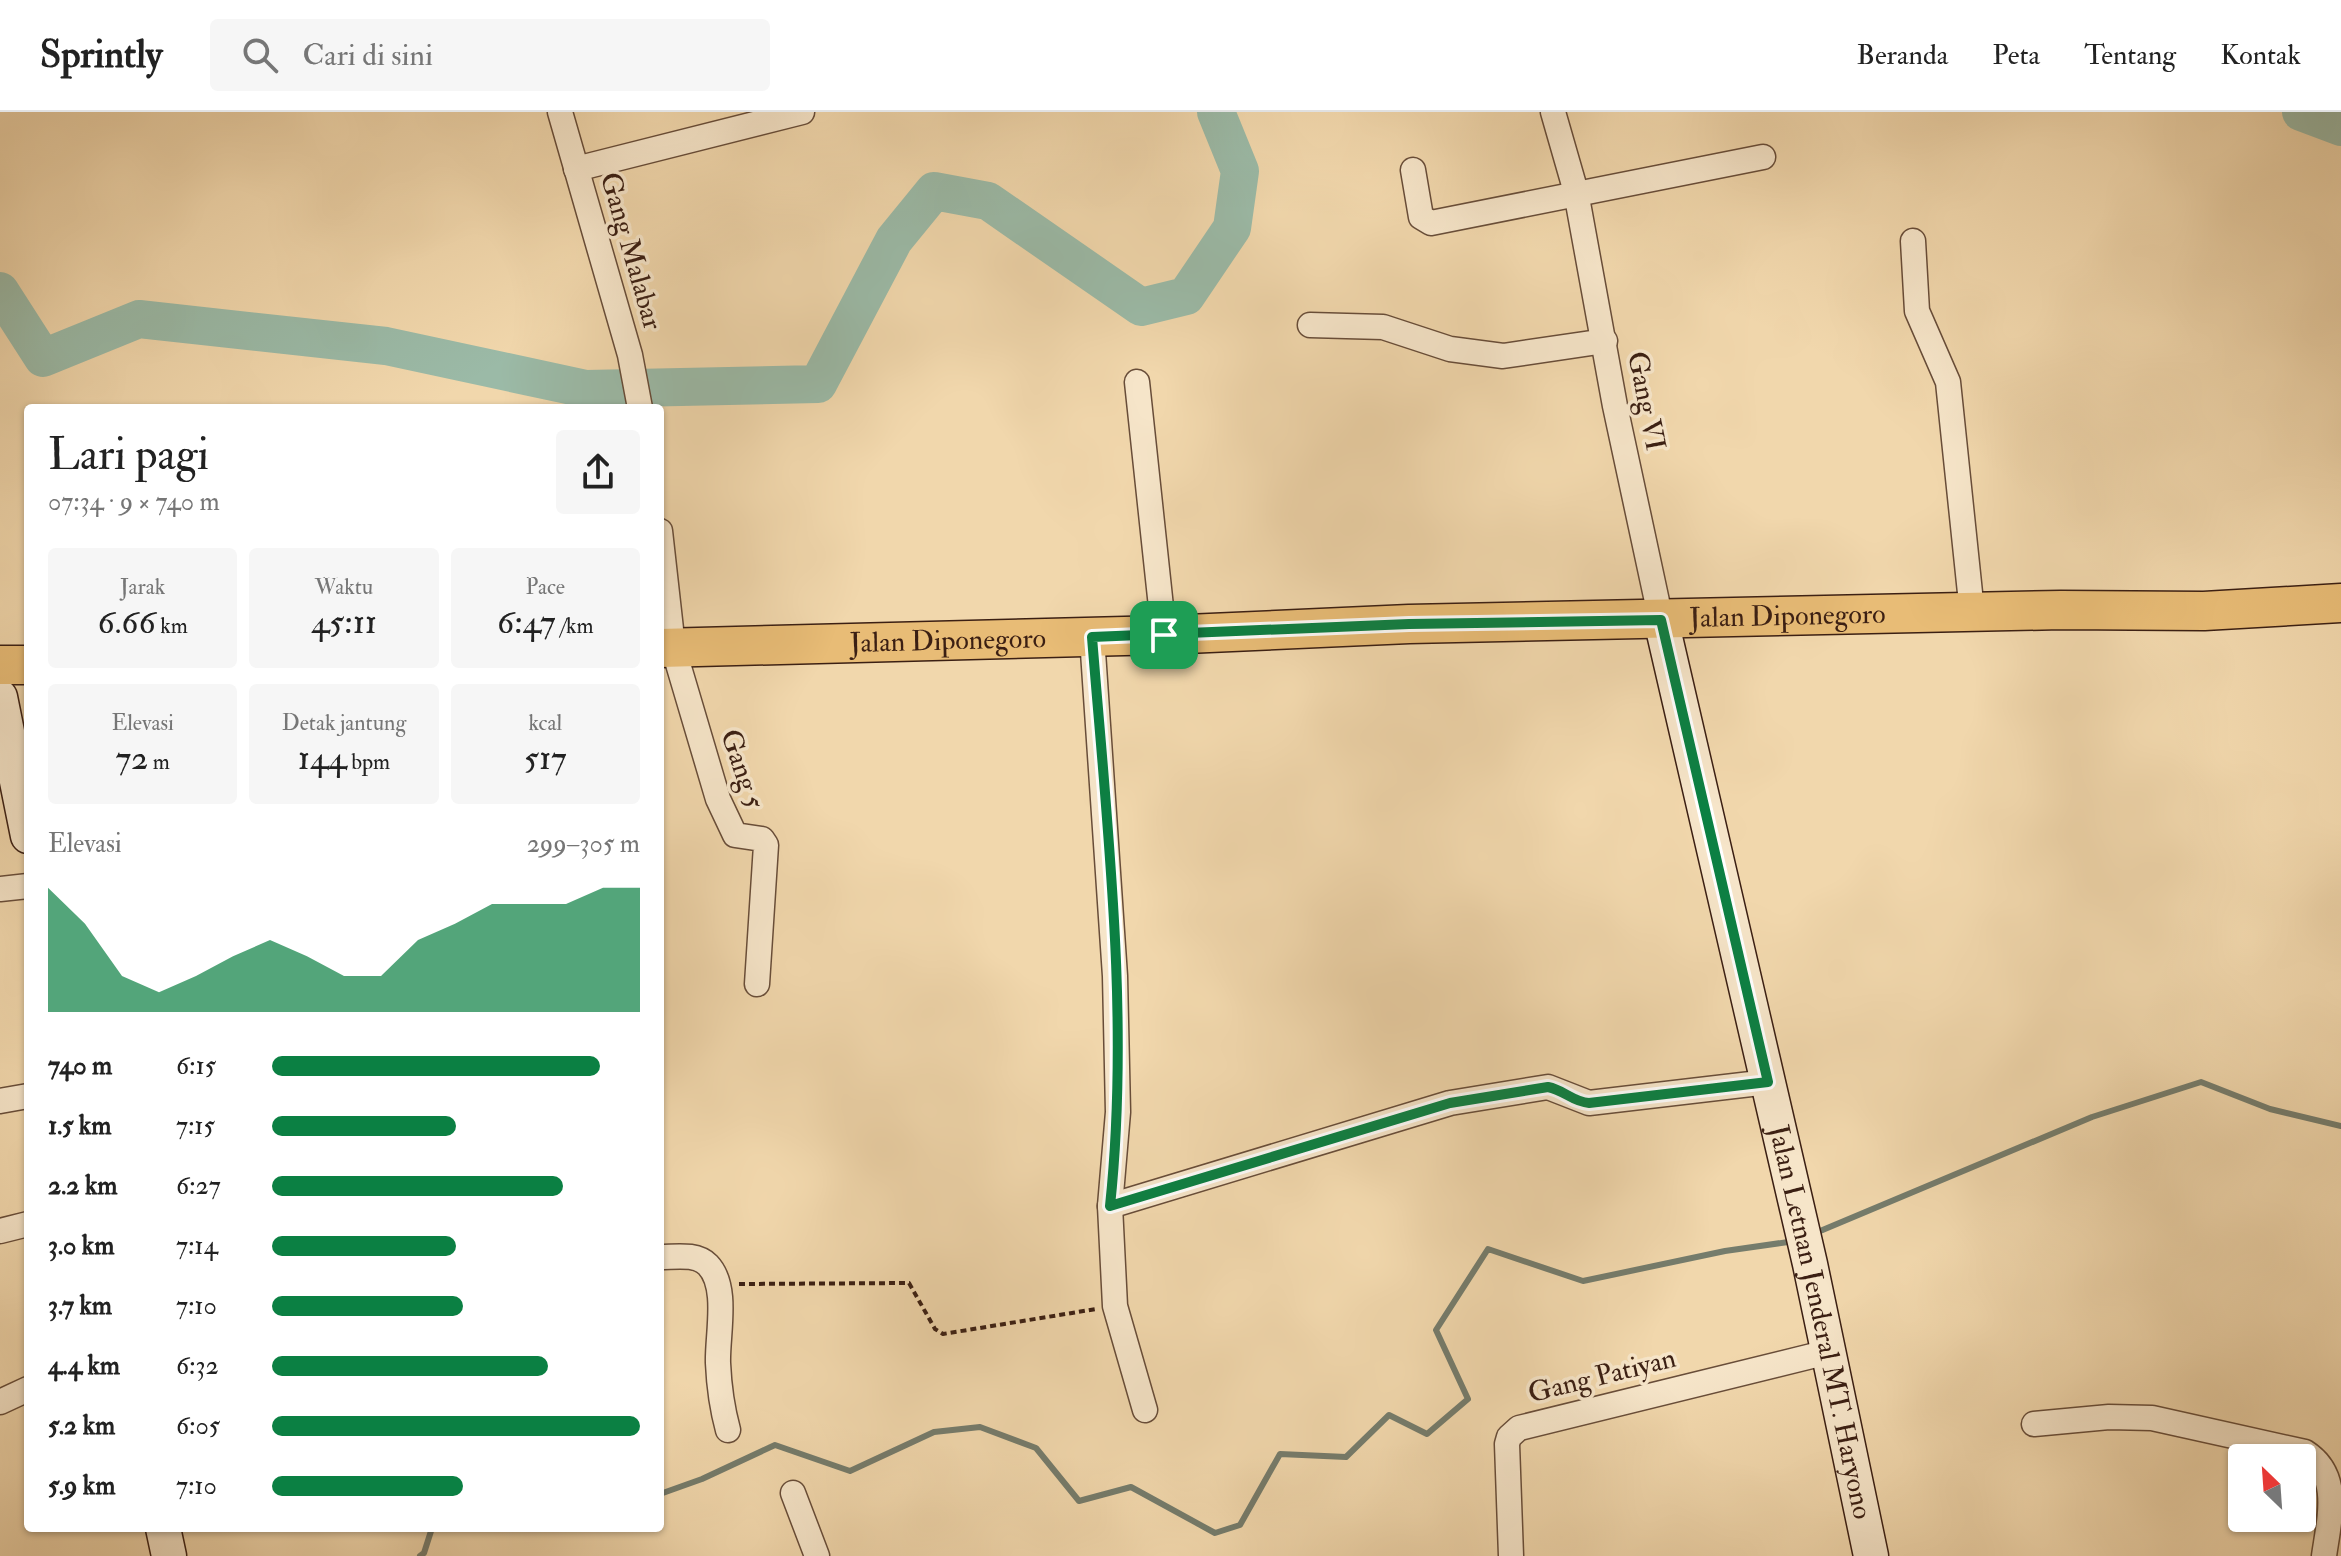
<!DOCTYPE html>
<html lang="id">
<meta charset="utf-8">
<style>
:root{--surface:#fff;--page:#f6f6f6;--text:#222;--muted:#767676;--line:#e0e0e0;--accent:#0b8043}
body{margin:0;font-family:"IM FELL Double Pica",serif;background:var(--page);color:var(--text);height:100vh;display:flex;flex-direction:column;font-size:30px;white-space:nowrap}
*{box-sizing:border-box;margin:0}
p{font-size:26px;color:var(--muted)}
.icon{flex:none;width:44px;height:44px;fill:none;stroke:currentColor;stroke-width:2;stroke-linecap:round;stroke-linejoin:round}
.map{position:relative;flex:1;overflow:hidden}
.panel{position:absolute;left:24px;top:292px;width:640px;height:1128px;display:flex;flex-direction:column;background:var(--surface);border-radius:8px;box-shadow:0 2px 6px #0004}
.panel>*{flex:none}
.needle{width:52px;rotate:335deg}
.fabs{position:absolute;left:2228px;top:1332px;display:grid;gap:16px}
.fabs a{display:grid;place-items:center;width:88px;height:88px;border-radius:8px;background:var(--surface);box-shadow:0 2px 6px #0004;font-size:40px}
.pin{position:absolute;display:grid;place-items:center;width:68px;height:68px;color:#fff;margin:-34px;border-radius:16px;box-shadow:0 4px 12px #0006}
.round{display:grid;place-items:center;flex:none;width:84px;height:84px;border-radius:8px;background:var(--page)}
.head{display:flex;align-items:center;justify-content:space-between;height:136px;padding:0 24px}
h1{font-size:44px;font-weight:600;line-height:60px}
.metrics{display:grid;grid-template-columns:repeat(3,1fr);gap:12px;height:136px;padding:8px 24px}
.metrics div{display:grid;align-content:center;border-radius:8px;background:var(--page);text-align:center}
.metrics b{font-size:34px;font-weight:600}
.metrics small{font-size:22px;font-weight:400}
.metrics p{font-size:22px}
.chart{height:224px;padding:16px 24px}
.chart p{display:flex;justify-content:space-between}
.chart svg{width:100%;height:144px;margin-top:8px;fill:var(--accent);opacity:.7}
ul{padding:0 24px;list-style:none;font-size:26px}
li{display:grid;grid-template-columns:128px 96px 1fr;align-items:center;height:60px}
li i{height:20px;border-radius:10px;background:var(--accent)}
header{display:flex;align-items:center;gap:48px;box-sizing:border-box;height:112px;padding:0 40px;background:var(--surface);border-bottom:2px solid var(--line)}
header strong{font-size:38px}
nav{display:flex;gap:44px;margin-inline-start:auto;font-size:28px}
.search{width:560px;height:72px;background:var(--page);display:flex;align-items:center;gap:20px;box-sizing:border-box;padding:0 28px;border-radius:8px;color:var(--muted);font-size:30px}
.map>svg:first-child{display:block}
</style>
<header>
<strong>Sprintly</strong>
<div class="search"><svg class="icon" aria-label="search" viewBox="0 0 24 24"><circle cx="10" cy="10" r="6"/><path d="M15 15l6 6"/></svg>Cari di sini</div>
<nav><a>Beranda</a><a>Peta</a><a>Tentang</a><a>Kontak</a></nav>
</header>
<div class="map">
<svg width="2341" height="1444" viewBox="0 0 2341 1444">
<rect width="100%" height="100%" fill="#f1d7ac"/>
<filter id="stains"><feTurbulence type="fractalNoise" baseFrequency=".0025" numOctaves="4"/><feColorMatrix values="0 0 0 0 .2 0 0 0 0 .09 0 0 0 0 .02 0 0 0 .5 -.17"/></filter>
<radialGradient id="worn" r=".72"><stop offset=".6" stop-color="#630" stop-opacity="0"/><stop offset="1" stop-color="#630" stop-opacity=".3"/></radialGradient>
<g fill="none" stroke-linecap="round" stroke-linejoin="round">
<g stroke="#757c6c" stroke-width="6">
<path d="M 1813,1122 L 2092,1005 L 2201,970 L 2270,997 L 2341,1014"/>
<path d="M 660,1382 L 702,1367 L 775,1333 L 850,1359 L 934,1320 L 980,1315 L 1036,1336 L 1079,1389 L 1131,1375 L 1215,1421 L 1240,1413 L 1280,1342 L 1346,1345 L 1389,1303 L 1427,1322 L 1468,1287 L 1436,1218 L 1488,1137 L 1583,1169 L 1725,1139 L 1795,1129"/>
<path d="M 420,1444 L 424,1441 L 432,1416"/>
</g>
<g stroke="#9bbaa7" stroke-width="38">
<path d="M 2301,0 L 2341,15"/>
<path d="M 0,179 L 43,246 L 139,207 L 386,234 L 586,277 L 818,272 L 894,128 L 934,79 L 988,89 L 1141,195 L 1186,184 L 1232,116 L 1240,59 L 1216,0"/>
</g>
<defs>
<g id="street">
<path d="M 560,0 L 630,243 L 640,296"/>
<path d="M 1553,0 L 1576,80 L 1615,294 L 1661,508"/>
<path d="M 576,57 L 802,0"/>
<path d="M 1413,58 L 1421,105 L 1431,111 L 1763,45"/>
<path d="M 1913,129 L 1917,199 L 1948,270 L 1972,500"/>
<path d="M 1310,213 L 1383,215 L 1450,237 L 1503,244 L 1605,229"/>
<path d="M 1137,270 L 1164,523"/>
<path d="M 660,419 L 673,535 L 718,687 L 735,723 L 762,727 L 766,733 L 757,872"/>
<path d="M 1092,525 L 1115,864 L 1118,1000 L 1110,1094 L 1115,1194 L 1145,1298"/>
<path d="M 0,777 L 28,774"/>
<path d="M 0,989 L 28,984"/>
<path d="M 1110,1094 L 1450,991 L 1548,975 L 1589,991 L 1768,970"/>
<path d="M 0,1119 L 28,1112"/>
<path d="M 660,1145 C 676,1145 696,1141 708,1153 C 729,1175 717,1223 718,1251 C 719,1274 722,1296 728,1318"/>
<path d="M 0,1290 L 28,1277"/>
<path d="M 2034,1312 L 2109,1305 L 2152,1306 L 2305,1340 C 2341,1363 2330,1403 2324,1444"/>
<path d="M 793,1381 L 817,1444"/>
<path d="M 1511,1444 L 1507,1332 L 1509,1325 L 1519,1316 L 1828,1240"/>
</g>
<g id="secondary">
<path id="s1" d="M 1661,508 L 1810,1152 L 1871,1444"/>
<path d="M 0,585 L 28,724"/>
<path d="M 163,1416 L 169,1444"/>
</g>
<g id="primary">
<path id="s2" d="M 660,536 L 1164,523 L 1409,512 L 2061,498 L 2204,499 L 2341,491"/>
<path d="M 0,553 L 28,553"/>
</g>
</defs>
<use href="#street" stroke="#684d39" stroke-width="27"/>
<use href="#secondary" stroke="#3b1f13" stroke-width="37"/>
<use href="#primary" stroke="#3b1f13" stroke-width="41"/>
<path stroke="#3b1f13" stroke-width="4" stroke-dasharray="6 4" stroke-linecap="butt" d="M 739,1172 L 909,1171 L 935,1217 L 943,1222 L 1096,1197"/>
<use href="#street" stroke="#f6e5c9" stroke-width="24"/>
<use href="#secondary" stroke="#f6e5c9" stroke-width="34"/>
<use href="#primary" stroke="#e8bc76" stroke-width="38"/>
</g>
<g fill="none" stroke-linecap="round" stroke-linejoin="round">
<defs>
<path id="route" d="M 1661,508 L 1768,970 L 1589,991 C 1573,990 1564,978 1548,975 L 1450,991 L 1110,1094 C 1130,906 1107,713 1092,525 L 1409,512 Z"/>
</defs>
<use href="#route" stroke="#fff" stroke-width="16"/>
<use href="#route" stroke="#0b8043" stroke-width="10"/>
</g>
<g text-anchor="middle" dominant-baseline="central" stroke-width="7" stroke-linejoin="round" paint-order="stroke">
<g font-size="28" fill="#3b1f13" stroke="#f6e5c9">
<text transform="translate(631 139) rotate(74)">Gang Malabar</text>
<text transform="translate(1646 289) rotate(79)">Gang VI</text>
<text stroke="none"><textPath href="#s2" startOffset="1128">Jalan Diponegoro</textPath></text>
<text stroke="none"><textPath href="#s2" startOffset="288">Jalan Diponegoro</textPath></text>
<text transform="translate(742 657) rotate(71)">Gang 5</text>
<text stroke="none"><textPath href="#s1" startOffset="720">Jalan Letnan Jenderal MT. Haryono</textPath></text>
<text transform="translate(1602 1264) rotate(-14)">Gang Patiyan</text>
</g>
</g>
<rect width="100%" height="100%" filter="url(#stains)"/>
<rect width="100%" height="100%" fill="url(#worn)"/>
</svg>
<div class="fabs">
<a><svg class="needle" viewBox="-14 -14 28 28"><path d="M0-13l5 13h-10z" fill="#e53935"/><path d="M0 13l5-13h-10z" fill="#767676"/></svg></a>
</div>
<div class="pin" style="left:1164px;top:523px;background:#1e9e55"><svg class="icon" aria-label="arrive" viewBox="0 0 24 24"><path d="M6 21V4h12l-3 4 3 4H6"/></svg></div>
<section class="panel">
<div class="head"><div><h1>Lari pagi</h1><p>07:34 · 9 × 740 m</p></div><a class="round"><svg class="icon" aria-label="share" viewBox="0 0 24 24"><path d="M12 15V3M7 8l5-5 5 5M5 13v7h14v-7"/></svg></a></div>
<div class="metrics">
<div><p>Jarak</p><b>6.66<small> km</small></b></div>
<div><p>Waktu</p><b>45:11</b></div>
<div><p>Pace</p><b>6:47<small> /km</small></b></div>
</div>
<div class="metrics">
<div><p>Elevasi</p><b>72<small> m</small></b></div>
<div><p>Detak jantung</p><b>144<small> bpm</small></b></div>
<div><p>kcal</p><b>517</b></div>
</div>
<div class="chart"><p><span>Elevasi</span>299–305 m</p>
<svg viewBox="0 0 160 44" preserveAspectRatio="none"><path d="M0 44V6L10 17L20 33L30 38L40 33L50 27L60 22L70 27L80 33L90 33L100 22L110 17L120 11L130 11L140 11L150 6L160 6V44z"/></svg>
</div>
<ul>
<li><b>740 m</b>6:15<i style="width:89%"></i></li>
<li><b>1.5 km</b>7:15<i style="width:50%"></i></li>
<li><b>2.2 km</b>6:27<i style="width:79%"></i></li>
<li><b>3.0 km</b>7:14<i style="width:50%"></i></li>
<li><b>3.7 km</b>7:10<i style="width:52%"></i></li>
<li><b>4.4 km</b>6:32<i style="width:75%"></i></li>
<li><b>5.2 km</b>6:05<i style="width:100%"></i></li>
<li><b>5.9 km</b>7:10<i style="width:52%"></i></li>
</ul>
</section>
</div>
